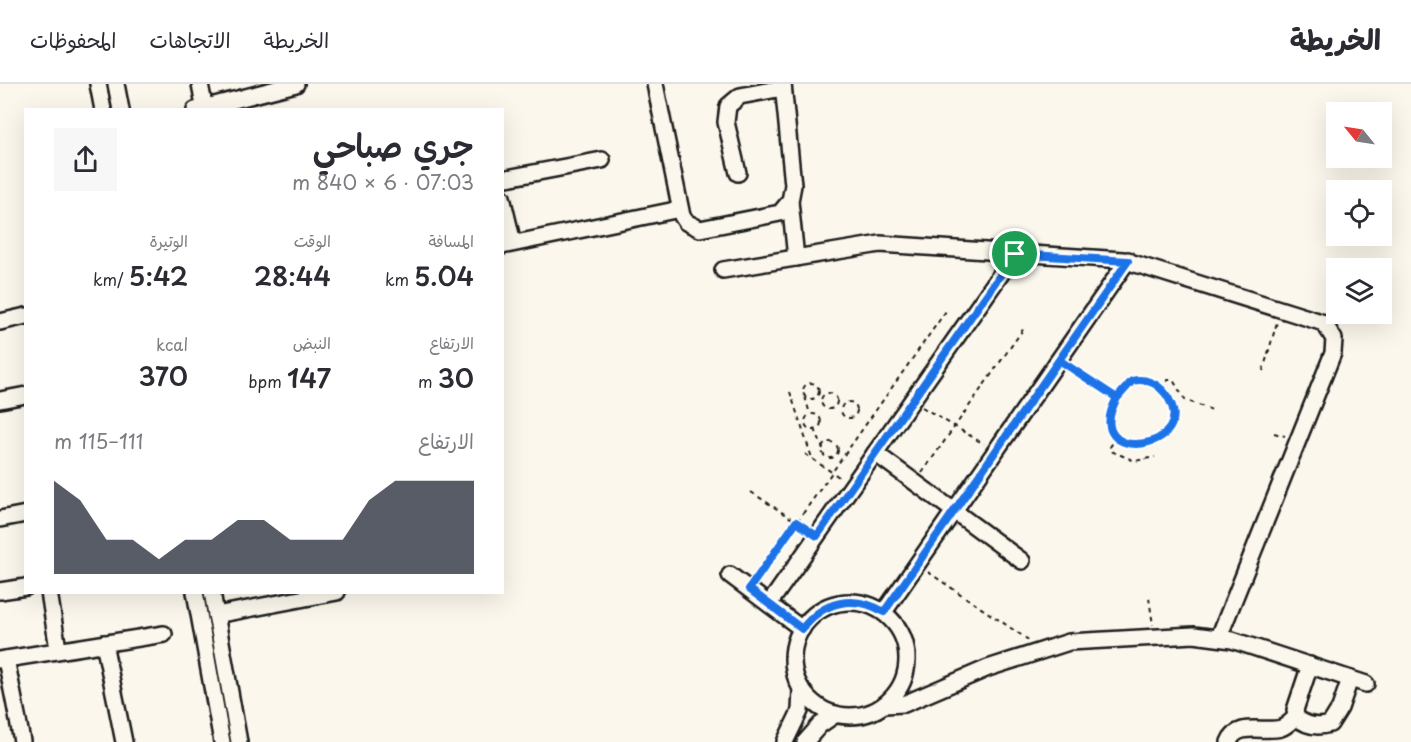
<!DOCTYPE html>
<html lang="ar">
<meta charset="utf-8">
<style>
:root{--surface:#fff;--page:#f7f7f7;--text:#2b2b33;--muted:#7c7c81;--line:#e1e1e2;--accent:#111827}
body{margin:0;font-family:"Playpen Sans","Playpen Sans Arabic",sans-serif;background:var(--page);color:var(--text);direction:rtl;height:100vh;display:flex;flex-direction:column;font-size:22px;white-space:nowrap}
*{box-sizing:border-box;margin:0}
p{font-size:20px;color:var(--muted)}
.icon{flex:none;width:33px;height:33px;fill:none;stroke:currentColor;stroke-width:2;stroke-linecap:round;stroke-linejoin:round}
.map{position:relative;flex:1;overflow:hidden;direction:ltr}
.sheet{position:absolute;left:24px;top:24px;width:480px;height:486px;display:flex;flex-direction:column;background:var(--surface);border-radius:0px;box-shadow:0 6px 24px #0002;direction:rtl}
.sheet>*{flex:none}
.needle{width:39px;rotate:300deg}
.controls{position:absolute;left:1326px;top:18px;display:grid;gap:12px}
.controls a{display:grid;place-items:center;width:66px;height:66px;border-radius:0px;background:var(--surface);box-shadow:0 6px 24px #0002;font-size:30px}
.pin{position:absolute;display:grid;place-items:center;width:51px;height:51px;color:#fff;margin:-26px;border:3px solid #fff;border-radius:50%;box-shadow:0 2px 6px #0007}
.round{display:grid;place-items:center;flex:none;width:63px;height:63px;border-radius:0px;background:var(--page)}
.headline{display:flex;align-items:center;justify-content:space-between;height:102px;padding:0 30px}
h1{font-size:33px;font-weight:600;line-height:45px}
.stats{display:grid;grid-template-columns:repeat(3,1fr);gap:9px;height:102px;padding:6px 30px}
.stats div{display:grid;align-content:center}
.stats b{font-size:26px;font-weight:600}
.stats small{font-size:16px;font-weight:400}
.stats p{font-size:16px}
.chart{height:168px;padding:12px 30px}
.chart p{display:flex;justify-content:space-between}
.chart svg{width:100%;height:108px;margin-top:6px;fill:var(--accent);opacity:.7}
header{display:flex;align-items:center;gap:36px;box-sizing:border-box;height:84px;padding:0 30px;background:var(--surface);border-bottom:2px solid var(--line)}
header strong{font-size:28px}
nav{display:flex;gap:33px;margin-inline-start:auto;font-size:21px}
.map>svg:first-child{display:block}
</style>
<header>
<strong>الخريطة</strong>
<nav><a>الخريطة</a><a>الاتجاهات</a><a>المحفوظات</a></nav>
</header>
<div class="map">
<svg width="1411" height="658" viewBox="0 0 1411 658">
<rect width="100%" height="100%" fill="#fbf7ec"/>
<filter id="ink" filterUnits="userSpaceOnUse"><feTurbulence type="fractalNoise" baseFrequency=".0167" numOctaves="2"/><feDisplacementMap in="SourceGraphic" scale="12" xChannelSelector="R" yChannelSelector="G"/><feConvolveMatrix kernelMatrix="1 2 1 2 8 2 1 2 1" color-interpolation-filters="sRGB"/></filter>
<g filter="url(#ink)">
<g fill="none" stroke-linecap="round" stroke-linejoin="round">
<defs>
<g id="minor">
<path d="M 98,0 L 103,26"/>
<path d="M 116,0 L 121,26"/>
<path d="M 200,0 L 205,26"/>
<path d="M 655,0 L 682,132 L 686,138 L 700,145 L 780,129 L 790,117 L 793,101 L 783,0"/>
<path d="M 195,26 L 296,0"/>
<path d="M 738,89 L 726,38 L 728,22 L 740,12 L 783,4"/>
<path d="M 502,95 L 602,76"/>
<path d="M 502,113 L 513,159"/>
<path d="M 790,117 L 796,174"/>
<path d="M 502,162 L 680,125"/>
<path d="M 723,186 L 880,160 L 1123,176 L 1324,239 L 1334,255 L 1333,269 L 1219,553"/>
<path d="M 0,238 L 26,232"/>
<path d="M 0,316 L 26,311"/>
<path d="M 875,369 L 1022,477"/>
<path d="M 0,435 L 26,430"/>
<path d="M 730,491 L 802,545"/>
<path d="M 0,507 L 26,503"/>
<path d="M 49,508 L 58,565"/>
<path d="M 195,508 L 222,658"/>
<path d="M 212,508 L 239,658"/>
<circle cx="850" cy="575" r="57"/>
<path d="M 769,520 L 1015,170"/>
<path d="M 884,528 L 1128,176"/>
<path d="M 216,531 L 337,508"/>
<path d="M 104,559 L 124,658"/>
<path d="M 6,575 L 22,657"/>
<path d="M 0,576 L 164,550"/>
<path d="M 884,621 L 904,620 L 988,584 L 1069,558 L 1194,551 L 1232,556 L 1366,600"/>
<path d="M 1296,633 C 1306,642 1317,644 1330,640 L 1340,624 L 1350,595"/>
<path d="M 785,658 L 800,627 L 801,605"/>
<path d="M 805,658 L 820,641 L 836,630"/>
<path d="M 1229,658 C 1237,637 1264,649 1281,644 C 1287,642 1291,637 1296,633 L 1295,626 L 1310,581"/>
</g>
</defs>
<use href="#minor" stroke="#1c1c1c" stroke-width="20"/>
<g stroke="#1c1c1c" stroke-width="2" stroke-dasharray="4.5 4.5" stroke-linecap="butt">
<path d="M 1069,283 L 1117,314"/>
<path d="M 1263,287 L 1277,238"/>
<path d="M 1142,296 C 1183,302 1179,364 1136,361 C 1094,359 1108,297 1142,296 Z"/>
<circle cx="811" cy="307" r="8"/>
<path d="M 1160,304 L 1168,296 L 1173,296 L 1185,316 L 1212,326"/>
<path d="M 790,308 L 812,374"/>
<circle cx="829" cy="317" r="8"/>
<path d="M 805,313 L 810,330"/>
<circle cx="849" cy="326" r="8"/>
<path d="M 922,323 L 984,360"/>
<circle cx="813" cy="338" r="8"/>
<path d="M 815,345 L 823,365"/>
<path d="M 1274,349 L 1285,352"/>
<path d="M 1117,352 L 1110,363 L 1111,367 L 1135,377 L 1155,373"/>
<circle cx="830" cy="366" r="8"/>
<path d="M 805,370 L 839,393"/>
<path d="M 922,389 L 1024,244"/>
<path d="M 751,408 L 806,444"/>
<path d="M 928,488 L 1030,557"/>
<path d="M 756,496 L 946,227"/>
<path d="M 1149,514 L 1153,541"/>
</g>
<use href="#minor" stroke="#fbf7ec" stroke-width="15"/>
</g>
</g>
<g fill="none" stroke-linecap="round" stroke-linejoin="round" filter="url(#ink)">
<defs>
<path id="route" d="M 1015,170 L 817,452 L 796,438 L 749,505 L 802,545 C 823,517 854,510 884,528 L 1059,276 L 1117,314 L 1132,297 C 1145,294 1157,299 1165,309 C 1207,366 1078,385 1117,314 L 1059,276 L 1128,177 L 1015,170"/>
</defs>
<use href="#route" stroke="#fff" stroke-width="12"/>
<use href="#route" stroke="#1a73e8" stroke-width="8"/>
</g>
</svg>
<div class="controls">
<a><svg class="needle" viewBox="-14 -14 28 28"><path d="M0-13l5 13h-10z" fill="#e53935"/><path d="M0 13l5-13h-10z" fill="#7c7c81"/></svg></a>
<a><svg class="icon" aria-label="locate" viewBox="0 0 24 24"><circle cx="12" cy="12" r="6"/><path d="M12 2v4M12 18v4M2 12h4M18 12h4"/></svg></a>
<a><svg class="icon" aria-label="layers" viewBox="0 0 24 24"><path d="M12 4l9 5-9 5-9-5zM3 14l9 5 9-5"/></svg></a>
</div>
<div class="pin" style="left:1015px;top:170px;background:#1e9e55"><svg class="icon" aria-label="arrive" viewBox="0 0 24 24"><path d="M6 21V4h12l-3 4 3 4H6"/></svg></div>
<section class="sheet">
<div class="headline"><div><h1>جري صباحي</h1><p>07:03 · 6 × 840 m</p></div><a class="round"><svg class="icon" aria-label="share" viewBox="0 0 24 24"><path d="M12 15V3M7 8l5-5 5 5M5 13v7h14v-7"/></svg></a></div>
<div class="stats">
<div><p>المسافة</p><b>5.04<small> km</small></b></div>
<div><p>الوقت</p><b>28:44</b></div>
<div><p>الوتيرة</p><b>5:42<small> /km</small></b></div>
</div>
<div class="stats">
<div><p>الارتفاع</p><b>30<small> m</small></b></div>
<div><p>النبض</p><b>147<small> bpm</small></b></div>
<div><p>kcal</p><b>370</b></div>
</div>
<div class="chart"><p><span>الارتفاع</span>111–115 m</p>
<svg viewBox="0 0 160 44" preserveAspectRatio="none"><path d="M0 44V6L10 14L20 30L30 30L40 38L50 30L60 30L70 22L80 22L90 30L100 30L110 30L120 14L130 6L140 6L150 6L160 6V44z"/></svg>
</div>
</section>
</div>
